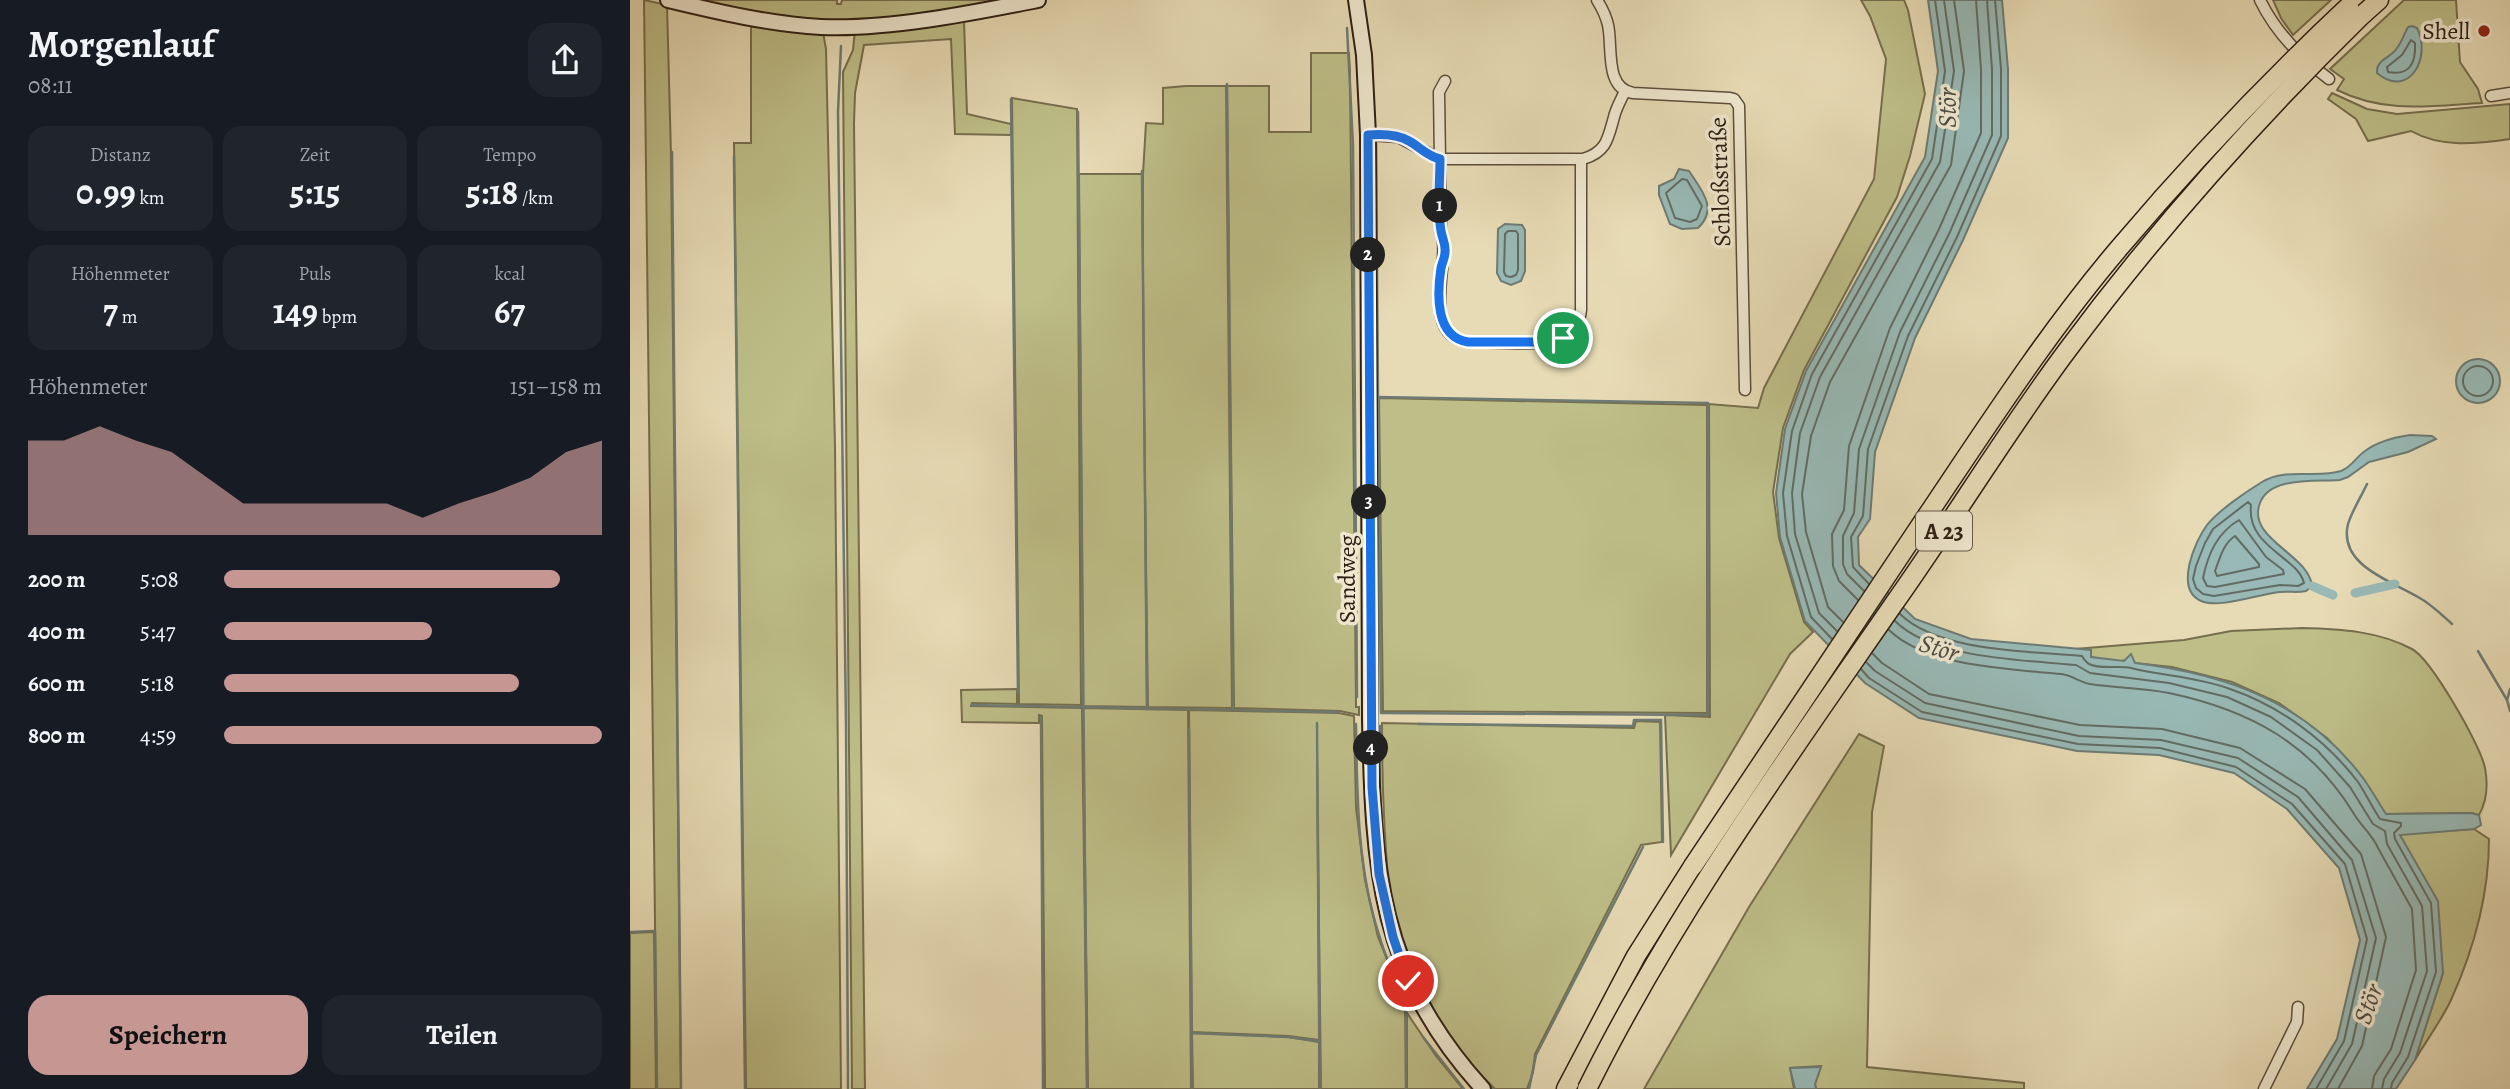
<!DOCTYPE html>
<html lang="de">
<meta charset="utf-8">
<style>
:root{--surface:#171b24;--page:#20242c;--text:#f1f3f6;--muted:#9ea1a6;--accent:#c59692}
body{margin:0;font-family:Alegreya,serif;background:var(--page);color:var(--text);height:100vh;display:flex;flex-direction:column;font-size:26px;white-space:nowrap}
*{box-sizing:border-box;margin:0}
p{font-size:23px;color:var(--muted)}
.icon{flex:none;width:38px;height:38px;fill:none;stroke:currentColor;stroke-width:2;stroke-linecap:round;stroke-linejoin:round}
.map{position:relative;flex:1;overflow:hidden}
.details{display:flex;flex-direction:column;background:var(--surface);width:630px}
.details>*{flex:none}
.pin{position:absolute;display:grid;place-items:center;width:60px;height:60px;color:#fff;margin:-30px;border:4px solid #fff;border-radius:50%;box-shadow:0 2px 7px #0007}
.km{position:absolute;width:35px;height:35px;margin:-18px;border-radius:50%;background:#222;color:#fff;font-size:19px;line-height:35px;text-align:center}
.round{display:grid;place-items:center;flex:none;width:74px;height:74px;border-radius:21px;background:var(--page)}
.overview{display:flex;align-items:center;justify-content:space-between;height:119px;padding:0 28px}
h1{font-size:38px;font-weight:600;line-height:52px}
.metrics{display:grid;grid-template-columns:repeat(3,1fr);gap:10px;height:119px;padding:7px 28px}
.metrics div{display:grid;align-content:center;border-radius:18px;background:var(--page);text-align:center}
.metrics b{font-size:35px;font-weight:600}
.metrics small{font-size:19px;font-weight:400}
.metrics p{font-size:19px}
.chart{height:196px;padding:14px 28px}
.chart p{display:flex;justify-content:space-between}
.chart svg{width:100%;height:126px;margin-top:7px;fill:var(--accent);opacity:.7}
.primary-button{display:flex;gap:14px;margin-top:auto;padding:14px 28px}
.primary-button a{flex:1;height:80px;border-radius:21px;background:var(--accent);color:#111;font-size:28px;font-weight:600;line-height:80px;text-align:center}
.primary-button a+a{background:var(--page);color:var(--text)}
ul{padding:0 28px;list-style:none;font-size:23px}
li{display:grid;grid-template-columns:112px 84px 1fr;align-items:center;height:52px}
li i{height:18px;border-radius:9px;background:var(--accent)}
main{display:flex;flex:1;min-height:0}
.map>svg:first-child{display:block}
</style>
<main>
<section class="details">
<div class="overview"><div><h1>Morgenlauf</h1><p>08:11</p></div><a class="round"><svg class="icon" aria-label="share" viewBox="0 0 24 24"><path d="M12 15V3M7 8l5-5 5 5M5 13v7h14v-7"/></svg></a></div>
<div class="metrics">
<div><p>Distanz</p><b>0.99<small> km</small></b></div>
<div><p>Zeit</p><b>5:15</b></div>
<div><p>Tempo</p><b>5:18<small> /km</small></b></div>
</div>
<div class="metrics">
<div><p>Höhenmeter</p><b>7<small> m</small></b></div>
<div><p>Puls</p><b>149<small> bpm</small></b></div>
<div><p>kcal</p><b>67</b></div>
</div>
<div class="chart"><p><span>Höhenmeter</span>151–158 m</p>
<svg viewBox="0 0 160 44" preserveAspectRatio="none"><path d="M0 44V11L10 11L20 6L30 11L40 15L50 24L60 33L70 33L80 33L90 33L100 33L110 38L120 33L130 29L140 24L150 15L160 11V44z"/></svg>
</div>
<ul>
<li><b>200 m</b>5:08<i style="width:89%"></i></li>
<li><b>400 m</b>5:47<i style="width:55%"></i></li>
<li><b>600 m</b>5:18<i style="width:78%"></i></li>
<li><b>800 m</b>4:59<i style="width:100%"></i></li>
</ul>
<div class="primary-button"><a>Speichern</a><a>Teilen</a></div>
</section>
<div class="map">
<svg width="1880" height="1089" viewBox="0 0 1880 1089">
<rect width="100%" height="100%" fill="#e7dbb5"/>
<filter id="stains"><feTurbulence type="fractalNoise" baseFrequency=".00286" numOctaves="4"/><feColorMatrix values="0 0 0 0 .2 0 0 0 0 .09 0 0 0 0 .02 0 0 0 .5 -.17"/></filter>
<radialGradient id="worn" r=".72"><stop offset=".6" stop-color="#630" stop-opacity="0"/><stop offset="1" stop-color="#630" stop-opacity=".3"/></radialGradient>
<g fill="#bebe88" stroke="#766e4e" stroke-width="2">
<path d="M 14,0 L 37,5 L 41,155 L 51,1089 L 27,1089 Z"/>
<path d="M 57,0 L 207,0 L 207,4 L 211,4 L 212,0 L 386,0 C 321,11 255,22 189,22 C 145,22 100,9 57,0 Z"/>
<path d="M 1231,0 L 1274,0 L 1278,10 L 1295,94 L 1280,156 L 1267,197 L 1174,370 L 1153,428 L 1143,492 L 1149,538 L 1174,622 L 1183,632 L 1160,654 L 1041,855 L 1035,715 L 1080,717 L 1079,404 L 1128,408 L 1134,388 L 1244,179 L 1256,59 L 1240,16 Z"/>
<path d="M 1643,0 L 1701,0 L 1663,35 L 1651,18 Z"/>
<path d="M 1774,0 L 1826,0 L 1830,62 L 1848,89 L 1852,103 C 1800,106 1756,114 1707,90 L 1714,79 L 1700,69 Z"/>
<path d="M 334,20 L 337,114 L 381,124 L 381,135 L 325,134 L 321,39 L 234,45 L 225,93 L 224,123 L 235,1089 L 222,1089 L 213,72 L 223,50 L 225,30 Z"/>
<path d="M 121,23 L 193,32 L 196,49 L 205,446 L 211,1089 L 116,1089 L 104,143 L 121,143 Z"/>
<path d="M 681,53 L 719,53 L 720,72 L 726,707 L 729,707 L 729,715 L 710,711 L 604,708 L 597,86 L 639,86 L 639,132 L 681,132 Z"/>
<path d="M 556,86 L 596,86 L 602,708 L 518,707 L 513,347 L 513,174 L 516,123 L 533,124 L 533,88 Z"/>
<path d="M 1702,93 L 1737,109 L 1767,114 L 1880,104 L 1880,139 C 1846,144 1811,148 1781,131 L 1738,141 L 1726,119 L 1698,99 Z"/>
<path d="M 382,98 L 447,109 L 451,705 L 389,704 Z"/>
<path d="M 449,174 L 512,174 L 517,707 L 453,706 Z"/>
<path d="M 749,398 L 1077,405 L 1077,713 L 753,711 Z"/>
<path d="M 1672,628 C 1711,629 1748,631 1782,649 C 1801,659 1851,746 1855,768 C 1858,784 1857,801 1849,815 L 1841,813 L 1755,814 L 1733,778 L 1697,738 L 1649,703 L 1602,682 L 1542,667 L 1505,663 L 1499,659 C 1483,666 1459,657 1445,649 L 1554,640 L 1601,631 Z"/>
<path d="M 387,689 L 387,704 L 342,703 L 341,706 L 452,708 L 457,1089 L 415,1089 L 412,716 L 409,715 L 409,723 L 332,722 L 331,690 Z"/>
<path d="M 453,708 L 558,710 L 561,1089 L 458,1089 Z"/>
<path d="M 559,710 L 709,713 L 724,716 L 726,808 L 735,880 L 748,937 L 775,1004 L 776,1089 L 691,1089 L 687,761 L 689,1040 L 659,1036 L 562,1032 Z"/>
<path d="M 1006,721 L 1030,722 L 1032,842 L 1011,845 L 905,1054 L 903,1072 L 897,1089 L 865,1089 C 815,1042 779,977 763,910 C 758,891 757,870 756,851 C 753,808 752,766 752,723 L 1004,728 Z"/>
<path d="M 1229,734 L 1254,746 L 1242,812 L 1237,1067 L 1394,1083 L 1394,1089 L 1186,1089 L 1185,1084 L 1191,1066 L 1160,1068 L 1164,1089 L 1014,1089 L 1119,907 Z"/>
<path d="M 1844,829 L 1859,839 C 1859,896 1844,949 1821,1000 C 1811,1021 1796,1041 1785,1060 L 1813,973 L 1770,834 Z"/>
<path d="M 24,932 L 26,1089 L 0,1089 L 0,933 Z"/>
<path d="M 777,1013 L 806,1056 L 833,1089 L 777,1089 Z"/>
<path d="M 562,1033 L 658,1037 L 689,1042 L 689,1089 L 563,1089 Z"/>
</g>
<g fill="#98b9b5" stroke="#6d7b74" stroke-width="2">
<path d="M 1298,0 L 1372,0 L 1378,69 L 1378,138 L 1333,240 L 1285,338 L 1245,452 L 1240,519 L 1228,537 L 1229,565 L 1285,619 L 1341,639 L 1461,650 L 1461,657 L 1494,661 L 1501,654 L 1505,663 C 1596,674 1676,702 1733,778 C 1741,789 1748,802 1756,814 L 1841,813 L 1849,815 L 1851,825 L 1844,829 L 1770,835 L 1808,901 L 1813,973 L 1785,1060 L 1766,1089 L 1677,1089 L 1707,1039 L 1730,940 L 1709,868 L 1657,809 L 1604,773 L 1529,755 L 1447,751 L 1289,718 L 1235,683 L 1175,621 L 1150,537 L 1146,493 L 1155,429 L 1176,371 L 1295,157 L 1308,71 Z"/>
<path d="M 1782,26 L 1787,28 C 1802,57 1779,100 1747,73 C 1746,59 1760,59 1767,48 C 1772,42 1774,34 1778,27 Z"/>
<path d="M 1049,169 L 1059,171 C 1071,190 1089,208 1068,228 L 1052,229 L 1040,224 L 1029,195 L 1029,186 L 1044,179 Z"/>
<path d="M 875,224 L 892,225 L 895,230 L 895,271 L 891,281 L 881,285 L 871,281 L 867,273 L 868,229 Z"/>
<circle cx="1848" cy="381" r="22"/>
<path d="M 1780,435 L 1802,436 L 1806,439 L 1778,452 L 1739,462 L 1718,477 L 1710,480 C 1686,482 1640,476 1630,503 C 1616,539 1679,554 1682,586 L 1676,591 C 1667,593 1659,591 1650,592 C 1629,594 1589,609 1571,601 C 1544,589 1565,541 1577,525 C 1588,511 1617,491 1632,482 C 1656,467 1686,479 1711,471 C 1722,467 1726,457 1735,451 C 1747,442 1766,437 1780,435 Z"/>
<path d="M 1191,1067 L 1185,1084 L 1186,1089 L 1165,1089 L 1160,1068 Z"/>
</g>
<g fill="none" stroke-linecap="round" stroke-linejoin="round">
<g stroke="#626c64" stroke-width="2">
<path d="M 1781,40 L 1785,43 C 1786,63 1780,76 1758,72 L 1757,67 L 1772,55 Z"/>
<path d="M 1052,179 L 1057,180 L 1072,206 L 1067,219 L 1060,222 L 1045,218 L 1036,193 Z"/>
<path d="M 878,231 L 886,231 L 888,234 L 888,270 L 886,275 L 881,277 L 876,276 L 874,272 L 875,234 Z"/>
<circle cx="1848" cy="381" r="15"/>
<path d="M 1618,502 L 1621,505 C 1616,547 1668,557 1674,583 L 1668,586 L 1650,585 L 1584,596 L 1573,594 L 1566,588 L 1563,579 L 1566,566 L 1575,543 L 1583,529 Z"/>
<path d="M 1609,520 L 1636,557 L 1653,570 L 1654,574 L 1585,587 L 1577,586 L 1573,578 C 1578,554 1587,533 1609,520 Z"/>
<path d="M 1605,536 L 1629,564 L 1629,567 L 1587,576 L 1585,571 C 1590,558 1593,544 1605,536 Z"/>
<path d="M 1239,584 L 1223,567 L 1221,537 L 1233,516 L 1238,449 L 1278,336 L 1327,237 L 1371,136 L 1371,69 L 1365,0"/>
<path d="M 1234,591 L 1217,574 L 1213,564 L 1213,536 L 1224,513 L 1229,449 L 1270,332 L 1319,234 L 1362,135 L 1362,69 L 1357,0"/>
<path d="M 1228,600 L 1209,581 L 1203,566 L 1202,534 L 1214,510 L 1219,446 L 1260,328 L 1309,229 L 1351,133 L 1351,69 L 1346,0"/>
<path d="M 1270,614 C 1309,652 1399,651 1452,656 C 1453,658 1457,663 1459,664 C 1471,670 1489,665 1501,668 C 1533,676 1568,677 1600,689 C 1650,706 1696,740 1728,782 C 1736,794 1742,807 1750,819 L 1771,823 L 1771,826 L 1764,833 L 1765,839 L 1801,903 L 1806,972 L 1778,1057 L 1762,1083 L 1761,1089"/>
<path d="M 1265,621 C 1303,659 1394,660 1446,665 L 1460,673 L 1539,683 L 1597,697 L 1641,717 L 1687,750 L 1720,787 L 1743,824 L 1755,831 L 1757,844 L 1792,906 L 1797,971 L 1770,1053 L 1754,1079 L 1752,1089"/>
<path d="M 1213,622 L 1198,607 L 1176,532 L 1172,494 L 1181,436 L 1200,382 L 1321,165 L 1334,71 L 1324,0"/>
<path d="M 1259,630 C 1297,667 1380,669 1431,674 C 1442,675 1449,682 1460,684 C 1486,688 1513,688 1539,693 C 1619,710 1681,743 1724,814 C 1732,827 1743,836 1748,848 L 1782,909 L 1786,970 L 1761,1049 L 1744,1076 L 1742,1089"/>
<path d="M 1207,631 L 1189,613 L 1165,534 L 1162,493 L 1170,433 L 1190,377 L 1310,162 L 1324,71 L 1314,0"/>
<path d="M 1202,639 L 1181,617 L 1157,536 L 1153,493 L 1162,431 L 1182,374 L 1302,159 L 1315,71 L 1305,0"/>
<path d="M 1242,653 L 1252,663 L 1299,694 L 1450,725 L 1532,729 L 1610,748 L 1675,789 L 1731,854 L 1756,937 L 1732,1046 L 1708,1089"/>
<path d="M 1236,662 L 1245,671 L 1295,703 L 1449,736 L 1531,740 L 1608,758 L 1668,797 L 1722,860 L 1746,938 L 1722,1044 L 1696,1089"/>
<path d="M 1231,669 L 1239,678 L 1292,712 L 1448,744 L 1530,748 L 1606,767 L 1662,804 L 1715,864 L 1737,939 L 1714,1041 L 1686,1089"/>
</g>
<g stroke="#6d7b74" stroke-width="2.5">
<path d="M 717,28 L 723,145 L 727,697"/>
<path d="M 211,46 L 208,112 L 216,724 L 218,1089"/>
<path d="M 597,84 L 603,709"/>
<path d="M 381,99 L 388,693"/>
<path d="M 448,112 L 457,1089"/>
<path d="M 746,143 L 748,397"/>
<path d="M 42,152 L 51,1089"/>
<path d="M 104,156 L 115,1089"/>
<path d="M 512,171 L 517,709"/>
<path d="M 748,397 L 1078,403 L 1078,715 L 751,713 Z"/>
<path d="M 1737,484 C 1731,497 1722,511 1718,524 C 1708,565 1761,581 1788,597 C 1801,604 1811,614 1822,624"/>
<path d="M 1848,651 L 1877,700"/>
<path d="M 1880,689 L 1877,700 L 1880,711"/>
<path d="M 342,705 L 709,712"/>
<path d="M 411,717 L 413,1089"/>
<path d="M 687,723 L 690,1089"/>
<path d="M 726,724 C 727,795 727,870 750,938 C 756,959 766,979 774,999"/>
<path d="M 788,724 L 1003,726 L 1004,720 L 1031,720 L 1033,842"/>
<path d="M 750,726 L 750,793 L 755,862"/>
<path d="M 559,729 L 562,1089"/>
<path d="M 0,932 L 25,931 L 27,1089"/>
<path d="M 776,1011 L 776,1089"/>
<path d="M 561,1033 L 658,1037 L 689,1041"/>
<path d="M 793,1037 L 834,1089"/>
<path d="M 857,1083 L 863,1089"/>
<path d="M 899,1089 L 906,1055 L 1013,847"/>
</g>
<g stroke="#98b9b5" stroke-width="9">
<path d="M 1682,586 L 1703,595"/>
<path d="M 1725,593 L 1765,584"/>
</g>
<defs>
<g id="street">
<path d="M 967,0 C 972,8 976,16 978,25 C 983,47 974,88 1003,93 L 1100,98 L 1104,99 L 1109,106 L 1115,390"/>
<path d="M 1630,0 C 1645,31 1671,58 1699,79"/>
<path d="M 815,81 L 809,92 L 811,232 C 822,261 788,335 838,342 C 858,342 913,346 929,340 C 941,336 950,322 951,310 L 951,160"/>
<path d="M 1861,96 L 1880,93"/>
<path d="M 738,135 L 768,137 L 810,159 L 953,159 C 977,152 978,138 984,117 C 986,108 991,100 995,91"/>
<path d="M 1634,1089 L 1667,1022 L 1668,1007"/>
</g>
<g id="secondary">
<path d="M 38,0 C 88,12 139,24 191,27 C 258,30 342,13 408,0"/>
<path d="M 726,0 L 734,55 L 738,135 L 740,720 C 743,867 748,974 853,1089"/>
</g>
<g id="highway">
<path d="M 1730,17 L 1749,0"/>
<path d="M 936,1089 L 1006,956 L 1063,866"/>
</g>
</defs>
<use href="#street" stroke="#5c4d3c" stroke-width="13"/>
<use href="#secondary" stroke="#2d1e13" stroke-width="18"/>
<use href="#highway" stroke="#2d1e13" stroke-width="21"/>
<use href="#street" stroke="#efe8cf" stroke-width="10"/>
<use href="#secondary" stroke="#efe8cf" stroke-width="14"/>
<use href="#highway" stroke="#e7dbb5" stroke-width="18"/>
<defs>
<g id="highway-bridge">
<path d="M 1063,866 C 1138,752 1214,639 1290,526 C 1354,431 1416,334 1490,247 C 1562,162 1638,82 1719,6"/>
<path d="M 957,1089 C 1041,919 1155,761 1263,605 C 1322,522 1375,434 1436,352 C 1525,232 1624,121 1730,17"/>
</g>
</defs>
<use href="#highway-bridge" stroke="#2d1e13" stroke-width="21" stroke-linecap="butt"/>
<use href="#highway-bridge" stroke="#e7dbb5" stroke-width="18"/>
</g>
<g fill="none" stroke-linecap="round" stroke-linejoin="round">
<defs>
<path id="route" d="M 778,981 L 763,937 L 749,874 L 742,787 L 738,135 C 751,134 767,134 779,141 C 790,147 797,156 810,159 C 810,182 807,208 811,231 C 812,238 816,244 815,252 C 815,258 812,263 811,268 C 807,294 805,337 838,342 L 921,342 L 933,338"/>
</defs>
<use href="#route" stroke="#fff" stroke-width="14"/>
<use href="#route" stroke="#1a73e8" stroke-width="9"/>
</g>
<circle fill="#8f2418" stroke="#efe8cf" stroke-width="2.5" cx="1854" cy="31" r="7"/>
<g text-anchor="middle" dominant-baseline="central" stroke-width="7" stroke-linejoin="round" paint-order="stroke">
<rect fill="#efe8cf" stroke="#675b4b" stroke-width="2" x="1286" y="511.5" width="56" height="39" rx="5"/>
<g font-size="23" font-weight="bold" fill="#2d1e13">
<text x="1314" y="531">A 23</text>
</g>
<g font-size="24" fill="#2d1e13" stroke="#efe8cf" text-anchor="end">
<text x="1840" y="31">Shell</text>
</g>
<g font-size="24" fill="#2d1e13" stroke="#efe8cf">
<text transform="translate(1090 182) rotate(-92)">Schloßstraße</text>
<text transform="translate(717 579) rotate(-90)">Sandweg</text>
</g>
<g font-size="26" font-style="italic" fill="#4d4c44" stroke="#efe8cf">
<text transform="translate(1317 108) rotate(-90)">Stör</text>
<text transform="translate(1309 648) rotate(17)">Stör</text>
<text transform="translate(1738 1004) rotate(-70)">Stör</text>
</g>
</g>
<rect width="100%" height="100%" filter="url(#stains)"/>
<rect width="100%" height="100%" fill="url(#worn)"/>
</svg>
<div class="pin" style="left:933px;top:338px;background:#1e9e55"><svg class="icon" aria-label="arrive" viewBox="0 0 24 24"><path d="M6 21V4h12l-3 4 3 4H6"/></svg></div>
<div class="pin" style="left:778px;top:981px;background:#d93025"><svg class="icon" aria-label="check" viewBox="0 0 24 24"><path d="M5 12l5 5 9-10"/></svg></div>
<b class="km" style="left:810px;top:206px">1</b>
<b class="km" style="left:738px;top:255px">2</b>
<b class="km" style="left:739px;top:502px">3</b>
<b class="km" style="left:741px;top:748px">4</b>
</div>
</main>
